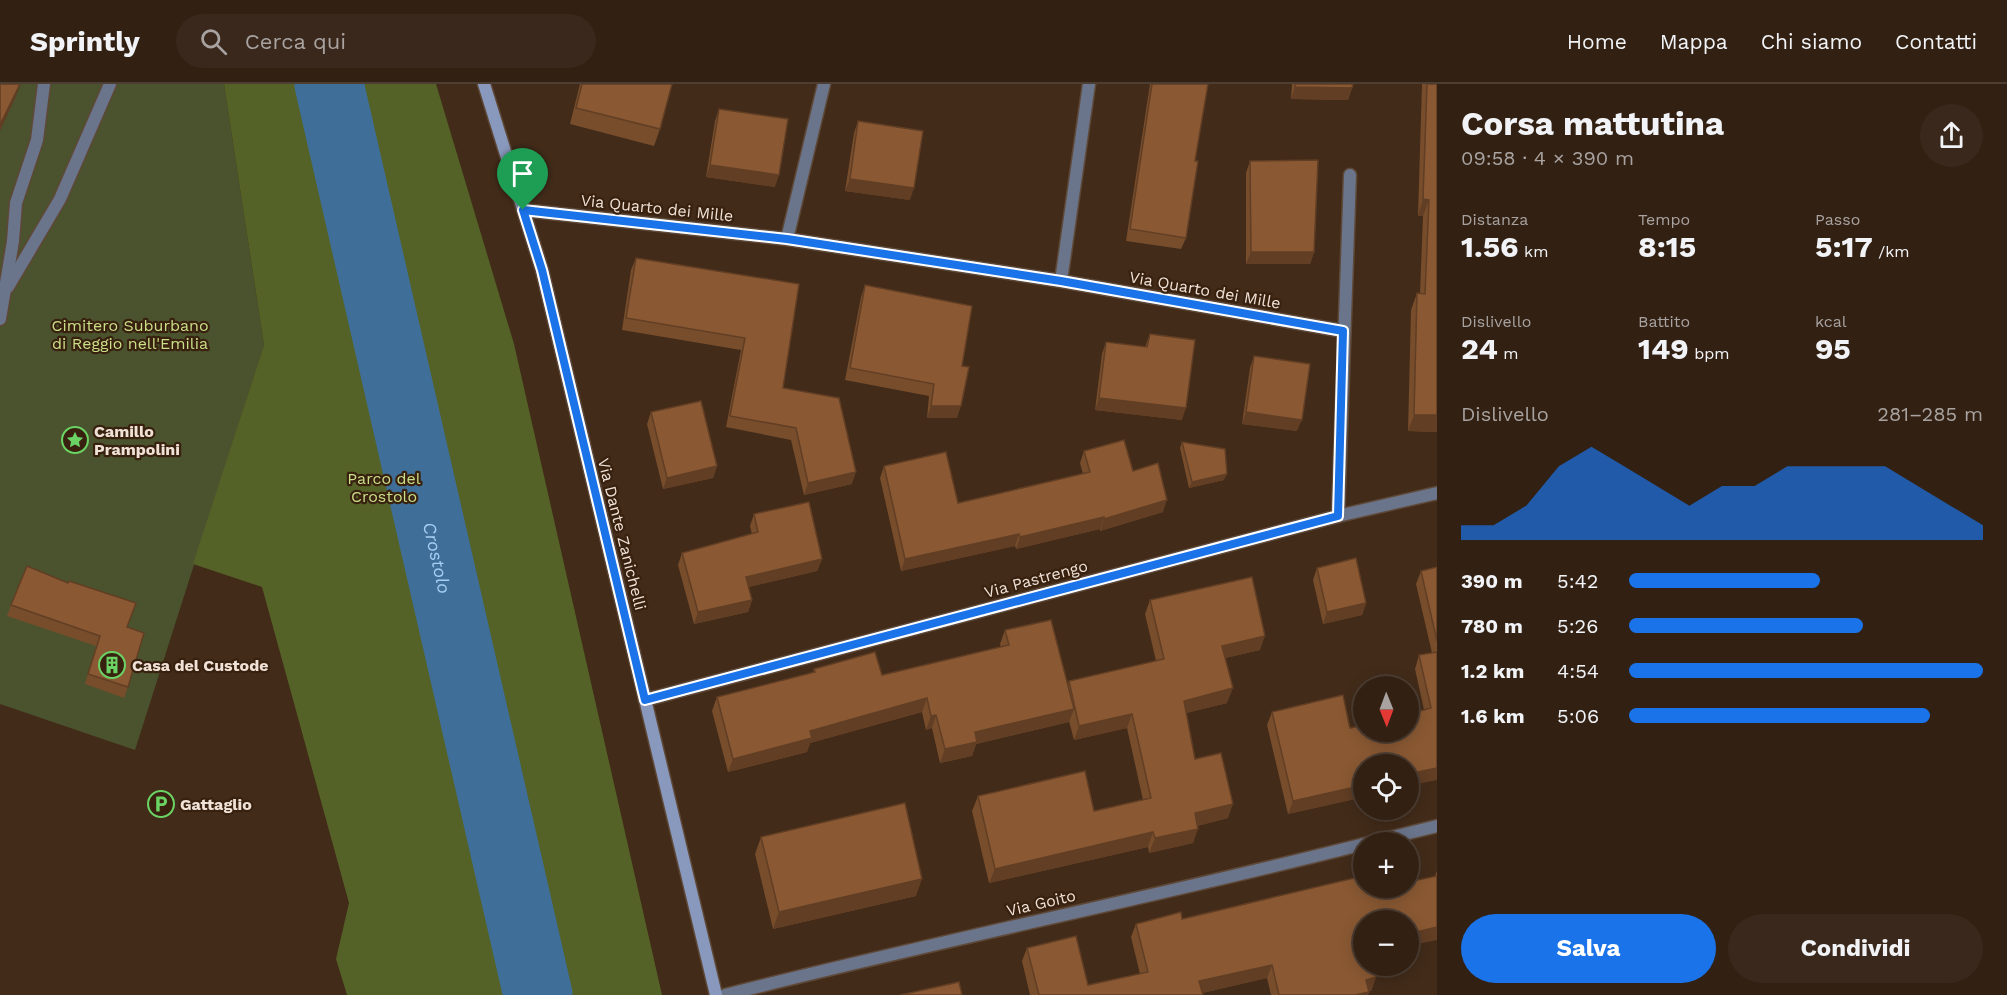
<!DOCTYPE html>
<html lang="it">
<meta charset="utf-8">
<style>
:root{--surface:#322013;--page:#3a281c;--text:#f1f3f6;--muted:#a8a3a0;--line:#4d3e33;--accent:#1a73e8}
body{margin:0;font-family:"Work Sans",sans-serif;background:var(--page);color:var(--text);height:100vh;display:flex;flex-direction:column;font-size:22px;white-space:nowrap}
*{box-sizing:border-box;margin:0}
p{font-size:20px;color:var(--muted)}
.icon{flex:none;width:33px;height:33px;fill:none;stroke:currentColor;stroke-width:2;stroke-linecap:round;stroke-linejoin:round}
.map{position:relative;flex:1;overflow:hidden}
.side{display:flex;flex-direction:column;background:var(--surface);width:570px}
.side>*{flex:none}
.needle{width:39px;rotate:179deg}
.buttons{position:absolute;left:1353px;top:592px;display:grid;gap:12px}
.buttons a{display:grid;place-items:center;width:66px;height:66px;border-radius:50%;background:var(--surface);box-shadow:0 3px 15px #0003,0 0 0 2px var(--line);font-size:30px}
.pin{position:absolute;display:grid;place-items:center;width:51px;height:51px;color:#fff;margin:-62px -26px;border-radius:50% 50% 50% 0;rotate:-45deg;box-shadow:0 0 6px #0007}
.pin .icon{rotate:45deg}
.round{display:grid;place-items:center;flex:none;width:63px;height:63px;border-radius:32px;background:var(--page)}
.overview{display:flex;align-items:center;justify-content:space-between;height:102px;padding:0 24px}
h1{font-size:33px;font-weight:700;line-height:45px}
.stats{display:grid;grid-template-columns:repeat(3,1fr);gap:9px;height:102px;padding:6px 24px}
.stats div{display:grid;align-content:center}
.stats b{font-size:30px;font-weight:700}
.stats small{font-size:16px;font-weight:400}
.stats p{font-size:16px}
.chart{height:168px;padding:12px 24px}
.chart p{display:flex;justify-content:space-between}
.chart svg{width:100%;height:108px;margin-top:6px;fill:var(--accent);opacity:.7}
.button{display:flex;gap:12px;margin-top:auto;padding:12px 24px}
.button a{flex:1;height:69px;border-radius:36px;background:var(--accent);color:#fff;font-size:24px;font-weight:700;line-height:69px;text-align:center}
.button a+a{background:var(--page);color:var(--text)}
ul{padding:0 24px;list-style:none;font-size:20px}
li{display:grid;grid-template-columns:96px 72px 1fr;align-items:center;height:45px}
li i{height:15px;border-radius:8px;background:var(--accent)}
header{display:flex;align-items:center;gap:36px;box-sizing:border-box;height:84px;padding:0 30px;background:var(--surface);border-bottom:2px solid var(--line)}
header strong{font-size:28px}
nav{display:flex;gap:33px;margin-inline-start:auto;font-size:21px}
.search{width:420px;height:54px;background:var(--page);display:flex;align-items:center;gap:15px;box-sizing:border-box;padding:0 21px;border-radius:33px;color:var(--muted);font-size:22px}
main{display:flex;flex:1;min-height:0}
.map>svg:first-child{display:block}
</style>
<header>
<strong>Sprintly</strong>
<div class="search"><svg class="icon" aria-label="search" viewBox="0 0 24 24"><circle cx="10" cy="10" r="6"/><path d="M15 15l6 6"/></svg>Cerca qui</div>
<nav><a>Home</a><a>Mappa</a><a>Chi siamo</a><a>Contatti</a></nav>
</header>
<main>
<div class="map">
<svg width="1437" height="911" viewBox="0 0 1437 911">
<rect width="100%" height="100%" fill="#422b19"/>
<path fill="#4a532d" d="M 0,0 L 224,0 L 264,261 L 135,666 L 0,620 Z"/>
<path fill="#556227" d="M 224,0 L 436,0 L 514,260 L 662,911 L 347,911 L 336,875 L 349,819 L 262,503 L 193,480 L 264,261 Z"/>
<g fill="none" stroke-linecap="round" stroke-linejoin="round">
<path stroke="#3f6f98" stroke-width="69" id="s1" d="M 329,0 L 538,911"/>
<defs>
<g id="lane">
<path d="M 8,203 L 60,115 L 110,0"/>
<path d="M 0,235 L 13,157 L 16,119 L 37,56 L 44,0"/>
</g>
<g id="street">
<path d="M 523,126 L 787,155 L 1061,197 L 1343,247"/>
<path d="M 787,155 L 824,0"/>
<path d="M 1061,197 L 1089,0"/>
<path d="M 1338,432 L 1350,91"/>
<path d="M 645,616 L 1338,432 L 1437,409"/>
<path d="M 1368,759 L 1437,742"/>
<path d="M 725,911 C 937,857 1151,814 1364,760"/>
</g>
<path id="secondary" d="M 484,0 L 542,186 L 716,911"/>
</defs>
<use href="#lane" stroke="#5e4837" stroke-width="15"/>
<use href="#street" stroke="#5e4837" stroke-width="15"/>
<use href="#secondary" stroke="#5e4837" stroke-width="15"/>
<use href="#lane" stroke="#6a748a" stroke-width="12"/>
<use href="#street" stroke="#6a748a" stroke-width="12"/>
<use href="#secondary" stroke="#8999bd" stroke-width="12"/>
</g>
<g fill="#774d2c">
<path d="M 580,0 L 672,0 L 660,45 L 654,62 L 570,40 Z"/>
<path d="M 1150,0 L 1208,0 L 1195,77 L 1186,154 L 1181,165 L 1126,157 Z"/>
<path d="M 1292,0 L 1353,0 L 1352,4 L 1348,16 L 1291,15 Z"/>
<path d="M 1422,0 L 1437,0 L 1437,348 L 1408,347 L 1411,226 L 1417,209 L 1420,209 L 1423,132 L 1418,132 Z"/>
<path d="M 719,25 L 775,103 L 706,93 L 715,37 Z"/>
<path d="M 858,37 L 910,116 L 845,107 L 854,49 Z"/>
<path d="M 1250,77 L 1314,168 L 1310,180 L 1246,180 L 1246,89 Z"/>
<path d="M 636,174 L 799,200 L 783,304 L 852,400 L 804,411 L 791,356 L 726,343 L 741,266 L 622,246 L 631,186 Z"/>
<path d="M 865,201 L 962,282 L 957,334 L 927,334 L 929,312 L 845,296 L 861,213 Z"/>
<path d="M 1150,250 L 1182,336 L 1095,326 L 1102,270 L 1106,258 L 1145,263 Z"/>
<path d="M 1254,272 L 1297,347 L 1242,340 L 1250,284 Z"/>
<path d="M 651,328 L 717,382 L 713,394 L 663,405 L 647,340 Z"/>
<path d="M 1182,358 L 1224,396 L 1189,404 L 1180,364 Z"/>
<path d="M 1084,367 L 1133,387 L 1163,428 L 1100,447 L 1100,445 L 1016,465 L 1015,462 L 901,487 L 880,394 L 884,382 L 958,419 L 1083,390 L 1080,379 Z"/>
<path d="M 754,430 L 822,475 L 817,487 L 748,503 L 752,516 L 748,528 L 694,540 L 678,481 L 682,469 L 752,450 L 750,442 Z"/>
<path d="M 1437,483 L 1437,696 L 1364,681 L 1364,713 L 1288,730 L 1267,641 L 1272,628 L 1350,644 L 1424,626 L 1415,585 L 1419,571 L 1432,569 L 1416,500 L 1421,487 Z"/>
<path d="M 1317,484 L 1366,519 L 1362,531 L 1323,540 L 1313,496 Z"/>
<path d="M 1150,516 L 1260,566 L 1225,574 L 1227,619 L 1186,629 L 1195,675 L 1228,734 L 1197,742 L 1193,759 L 1149,769 L 1148,763 L 989,799 L 972,727 L 978,712 L 1094,727 L 1143,716 L 1127,644 L 1074,656 L 1069,637 L 1069,638 L 976,660 L 972,672 L 940,679 L 932,644 L 926,646 L 922,628 L 810,659 L 807,668 L 728,688 L 712,627 L 717,613 L 813,589 L 814,585 L 882,591 L 1001,563 L 1000,560 L 1005,546 L 1068,601 L 1069,597 L 1156,577 L 1145,530 Z"/>
<path d="M 11,521 L 127,543 L 128,603 L 124,614 L 85,600 L 96,562 L 7,532 Z"/>
<path d="M 761,753 L 916,812 L 773,845 L 755,770 Z"/>
<path d="M 1437,787 L 1437,856 L 1364,837 L 1376,893 L 1371,907 L 1369,907 L 1368,911 L 1271,911 L 1267,894 L 1202,909 L 1203,911 L 1030,911 L 1022,877 L 1027,864 L 1088,901 L 1140,890 L 1131,853 L 1136,840 L 1182,835 L 1367,808 L 1435,792 Z"/>
</g>
<g fill="#613e24">
<path d="M 21,0 L 14,17 L 0,47 L 0,41 Z"/>
<path d="M 1295,3 L 1352,4 L 1348,16 L 1291,15 Z"/>
<path d="M 710,81 L 779,91 L 775,103 L 706,93 Z"/>
<path d="M 850,95 L 914,104 L 910,116 L 845,107 Z"/>
<path d="M 1423,115 L 1429,116 L 1423,132 L 1418,132 Z"/>
<path d="M 1251,168 L 1314,168 L 1310,180 L 1246,180 Z"/>
<path d="M 1099,314 L 1186,324 L 1182,336 L 1095,326 Z"/>
<path d="M 931,322 L 961,322 L 957,334 L 927,334 Z"/>
<path d="M 1246,328 L 1302,336 L 1297,347 L 1242,340 Z"/>
<path d="M 1414,331 L 1437,331 L 1437,348 L 1408,347 Z"/>
<path d="M 717,382 L 713,394 L 663,405 L 667,394 Z"/>
<path d="M 856,388 L 852,400 L 804,411 L 808,399 Z"/>
<path d="M 1227,390 L 1224,396 L 1189,404 L 1192,398 Z"/>
<path d="M 1167,416 L 1163,428 L 1100,447 L 1104,435 Z"/>
<path d="M 1104,433 L 1100,445 L 1016,465 L 1020,453 Z"/>
<path d="M 1019,450 L 1015,462 L 901,487 L 905,475 Z"/>
<path d="M 822,475 L 817,487 L 741,505 L 746,493 Z"/>
<path d="M 752,516 L 748,528 L 694,540 L 698,528 Z"/>
<path d="M 1366,519 L 1362,531 L 1323,540 L 1327,528 Z"/>
<path d="M 1265,552 L 1260,566 L 1217,576 L 1222,562 Z"/>
<path d="M 1233,604 L 1227,619 L 1179,631 L 1184,617 Z"/>
<path d="M 927,614 L 922,628 L 810,659 L 807,668 L 728,688 L 733,675 L 810,647 Z"/>
<path d="M 1074,625 L 1069,638 L 976,660 L 972,672 L 940,679 L 945,665 L 975,648 Z"/>
<path d="M 1132,630 L 1127,644 L 1074,656 L 1079,642 Z"/>
<path d="M 936,631 L 932,644 L 926,646 L 931,632 Z"/>
<path d="M 1437,684 L 1437,696 L 1408,702 L 1408,690 Z"/>
<path d="M 1364,701 L 1364,713 L 1288,730 L 1293,717 Z"/>
<path d="M 1233,720 L 1228,734 L 1189,744 L 1195,729 Z"/>
<path d="M 1198,745 L 1193,759 L 1149,769 L 1155,754 Z"/>
<path d="M 1153,748 L 1148,763 L 989,799 L 995,785 Z"/>
<path d="M 922,795 L 916,812 L 773,845 L 779,828 Z"/>
<path d="M 1437,843 L 1437,856 L 1408,862 L 1408,850 Z"/>
<path d="M 1272,881 L 1267,894 L 1194,911 L 1199,897 Z"/>
<path d="M 1376,893 L 1371,907 L 1361,909 L 1366,896 Z"/>
<path d="M 1369,908 L 1368,911 L 1355,911 Z"/>
</g>
<g fill="#8a5933" stroke="#613e24" stroke-width="1.5">
<path d="M 0,0 L 20,0 L 0,41 Z"/>
<path d="M 582,0 L 672,0 L 660,45 L 576,24 Z"/>
<path d="M 1152,0 L 1208,0 L 1195,77 L 1198,77 L 1186,154 L 1130,145 Z"/>
<path d="M 1295,0 L 1353,0 L 1352,4 L 1295,3 Z"/>
<path d="M 1427,0 L 1437,0 L 1437,331 L 1414,331 L 1417,209 L 1425,210 L 1429,116 L 1423,115 Z"/>
<path d="M 719,25 L 788,35 L 779,91 L 710,81 Z"/>
<path d="M 858,37 L 923,47 L 914,104 L 850,95 Z"/>
<path d="M 1318,76 L 1314,168 L 1251,168 L 1250,77 Z"/>
<path d="M 636,174 L 799,200 L 783,304 L 839,314 L 856,388 L 808,399 L 796,344 L 730,332 L 745,254 L 626,234 Z"/>
<path d="M 865,201 L 972,222 L 962,282 L 969,283 L 961,322 L 931,322 L 934,300 L 850,284 Z"/>
<path d="M 1150,250 L 1195,256 L 1186,324 L 1099,314 L 1106,258 L 1147,263 Z"/>
<path d="M 1254,272 L 1310,280 L 1302,336 L 1246,328 Z"/>
<path d="M 701,317 L 717,382 L 667,394 L 651,328 Z"/>
<path d="M 1124,356 L 1133,387 L 1158,379 L 1167,416 L 1104,435 L 1104,433 L 1020,453 L 1019,450 L 905,475 L 884,382 L 946,368 L 958,419 L 1090,388 L 1084,367 Z"/>
<path d="M 1182,358 L 1225,365 L 1227,390 L 1192,398 Z"/>
<path d="M 809,418 L 822,475 L 746,493 L 752,516 L 698,528 L 682,469 L 758,448 L 754,430 Z"/>
<path d="M 1356,474 L 1366,519 L 1327,528 L 1317,484 Z"/>
<path d="M 27,482 L 68,499 L 69,497 L 136,519 L 127,543 L 144,549 L 128,603 L 88,590 L 100,552 L 11,521 Z"/>
<path d="M 1437,483 L 1437,557 L 1421,487 Z"/>
<path d="M 1252,493 L 1265,552 L 1222,562 L 1233,604 L 1184,617 L 1195,675 L 1221,669 L 1233,720 L 1195,729 L 1198,745 L 1155,754 L 1153,748 L 995,785 L 978,712 L 1085,687 L 1094,727 L 1151,714 L 1132,630 L 1079,642 L 1069,597 L 1164,575 L 1150,516 Z"/>
<path d="M 1051,536 L 1074,625 L 975,648 L 977,658 L 945,665 L 936,631 L 931,632 L 927,614 L 810,647 L 812,654 L 733,675 L 717,613 L 815,588 L 814,585 L 875,568 L 882,591 L 1009,561 L 1005,546 Z"/>
<path d="M 1437,568 L 1437,684 L 1408,690 L 1408,681 L 1364,681 L 1364,701 L 1293,717 L 1272,628 L 1343,611 L 1350,644 L 1364,641 L 1364,648 L 1408,648 L 1408,630 L 1431,624 L 1419,571 Z"/>
<path d="M 905,719 L 922,795 L 779,828 L 761,753 Z"/>
<path d="M 1363,792 L 1364,804 L 1366,804 L 1367,808 L 1384,804 L 1408,804 L 1408,798 L 1437,792 L 1437,843 L 1408,850 L 1408,837 L 1364,837 L 1364,882 L 1373,882 L 1376,893 L 1366,896 L 1369,908 L 1355,911 L 1279,911 L 1272,881 L 1199,897 L 1203,911 L 1039,911 L 1027,864 L 1076,852 L 1088,901 L 1148,888 L 1136,840 L 1181,828 L 1182,835 Z"/>
<path d="M 959,898 L 962,911 L 900,911 Z"/>
</g>
<g fill="none" stroke-linecap="round" stroke-linejoin="round">
<defs>
<path id="route" d="M 523,126 L 787,155 L 1061,197 L 1343,247 L 1338,432 L 645,616 L 542,186 Z"/>
</defs>
<use href="#route" stroke="#fff" stroke-width="12"/>
<use href="#route" stroke="#1a73e8" stroke-width="8"/>
</g>
<defs>
<symbol id="sight-ring" viewBox="-11 -11 22 22"><circle r="9.5" fill="#38210f" stroke="#6ad364" stroke-width="1.5"/><path d="M0-6L1.8-2.2L6-1.7L2.9 1.2L3.7 5.4L0 3.3L-3.7 5.4L-2.9 1.2L-6-1.7L-1.8-2.2Z" fill="#6ad364"/></symbol>
<symbol id="building-ring" viewBox="-11 -11 22 22"><circle r="9.5" fill="#38210f" stroke="#6ad364" stroke-width="1.5"/><path d="M-4-6H4V6H1V3H-1V6H-4ZM-2.5-4.3h1.7v1.8h-1.7ZM.8-4.3h1.7v1.8H.8ZM-2.5-1h1.7V.8h-1.7ZM.8-1h1.7V.8H.8Z" fill="#6ad364"/></symbol>
<symbol id="parking-ring" viewBox="-11 -11 22 22"><circle r="9.5" fill="#38210f" stroke="#6ad364" stroke-width="1.5"/><path d="M-3.5-5.5H1a3.5 3.5 0 0 1 0 7H-1V5.5H-3.5ZM-1-3.4V-.6H.8a1.4 1.4 0 0 0 0-2.8Z" fill="#6ad364"/></symbol>
</defs>
<g fill-rule="evenodd">
<use href="#sight-ring" x="60" y="341" width="30" height="30"/>
<use href="#building-ring" x="97" y="566" width="30" height="30"/>
<use href="#parking-ring" x="146" y="705" width="30" height="30"/>
</g>
<g text-anchor="middle" dominant-baseline="central" stroke-width="4.5" stroke-linejoin="round" paint-order="stroke">
<g font-size="16" fill="#f1e2d7" stroke="#38210f">
<text transform="translate(657 124) rotate(6)">Via Quarto dei Mille</text>
<text transform="translate(1205 206) rotate(10)">Via Quarto dei Mille</text>
<text transform="translate(622 450) rotate(76)">Via Dante Zanichelli</text>
<text transform="translate(1036 495) rotate(-15)">Via Pastrengo</text>
<text transform="translate(1041 819) rotate(-13)">Via Goito</text>
</g>
<g font-size="16" fill="#cbdf88" stroke="#38210f">
<text x="130" y="241">Cimitero Suburbano<tspan x="130" dy="18">di Reggio nell'Emilia</tspan></text>
<text x="384" y="394">Parco del<tspan x="384" dy="18">Crostolo</tspan></text>
</g>
<g font-size="16" font-weight="bold" fill="#f1e2d7" stroke="#38210f" text-anchor="start">
<text x="94" y="347">Camillo<tspan x="94" dy="18">Prampolini</tspan></text>
<text x="132" y="581">Casa del Custode</text>
<text x="180" y="720">Gattaglio</text>
</g>
<g font-size="18" font-style="italic" fill="#a5cef3" stroke="#38210f">
<text stroke="none"><textPath href="#s1" startOffset="486">Crostolo</textPath></text>
</g>
</g>
</svg>
<div class="buttons">
<a><svg class="needle" viewBox="-14 -14 28 28"><path d="M0-13l5 13h-10z" fill="#e53935"/><path d="M0 13l5-13h-10z" fill="#a8a3a0"/></svg></a>
<a><svg class="icon" aria-label="locate" viewBox="0 0 24 24"><circle cx="12" cy="12" r="6"/><path d="M12 2v4M12 18v4M2 12h4M18 12h4"/></svg></a>
<a>+</a>
<a>−</a>
</div>
<div class="pin" style="left:523px;top:126px;background:#1e9e55"><svg class="icon" aria-label="arrive" viewBox="0 0 24 24"><path d="M6 21V4h12l-3 4 3 4H6"/></svg></div>
</div>
<section class="side">
<div class="overview"><div><h1>Corsa mattutina</h1><p>09:58 · 4 × 390 m</p></div><a class="round"><svg class="icon" aria-label="share" viewBox="0 0 24 24"><path d="M12 15V3M7 8l5-5 5 5M5 13v7h14v-7"/></svg></a></div>
<div class="stats">
<div><p>Distanza</p><b>1.56<small> km</small></b></div>
<div><p>Tempo</p><b>8:15</b></div>
<div><p>Passo</p><b>5:17<small> /km</small></b></div>
</div>
<div class="stats">
<div><p>Dislivello</p><b>24<small> m</small></b></div>
<div><p>Battito</p><b>149<small> bpm</small></b></div>
<div><p>kcal</p><b>95</b></div>
</div>
<div class="chart"><p><span>Dislivello</span>281–285 m</p>
<svg viewBox="0 0 160 44" preserveAspectRatio="none"><path d="M0 44V38L10 38L20 30L30 14L40 6L50 14L60 22L70 30L80 22L90 22L100 14L110 14L120 14L130 14L140 22L150 30L160 38V44z"/></svg>
</div>
<ul>
<li><b>390 m</b>5:42<i style="width:54%"></i></li>
<li><b>780 m</b>5:26<i style="width:66%"></i></li>
<li><b>1.2 km</b>4:54<i style="width:100%"></i></li>
<li><b>1.6 km</b>5:06<i style="width:85%"></i></li>
</ul>
<div class="button"><a>Salva</a><a>Condividi</a></div>
</section>
</main>
